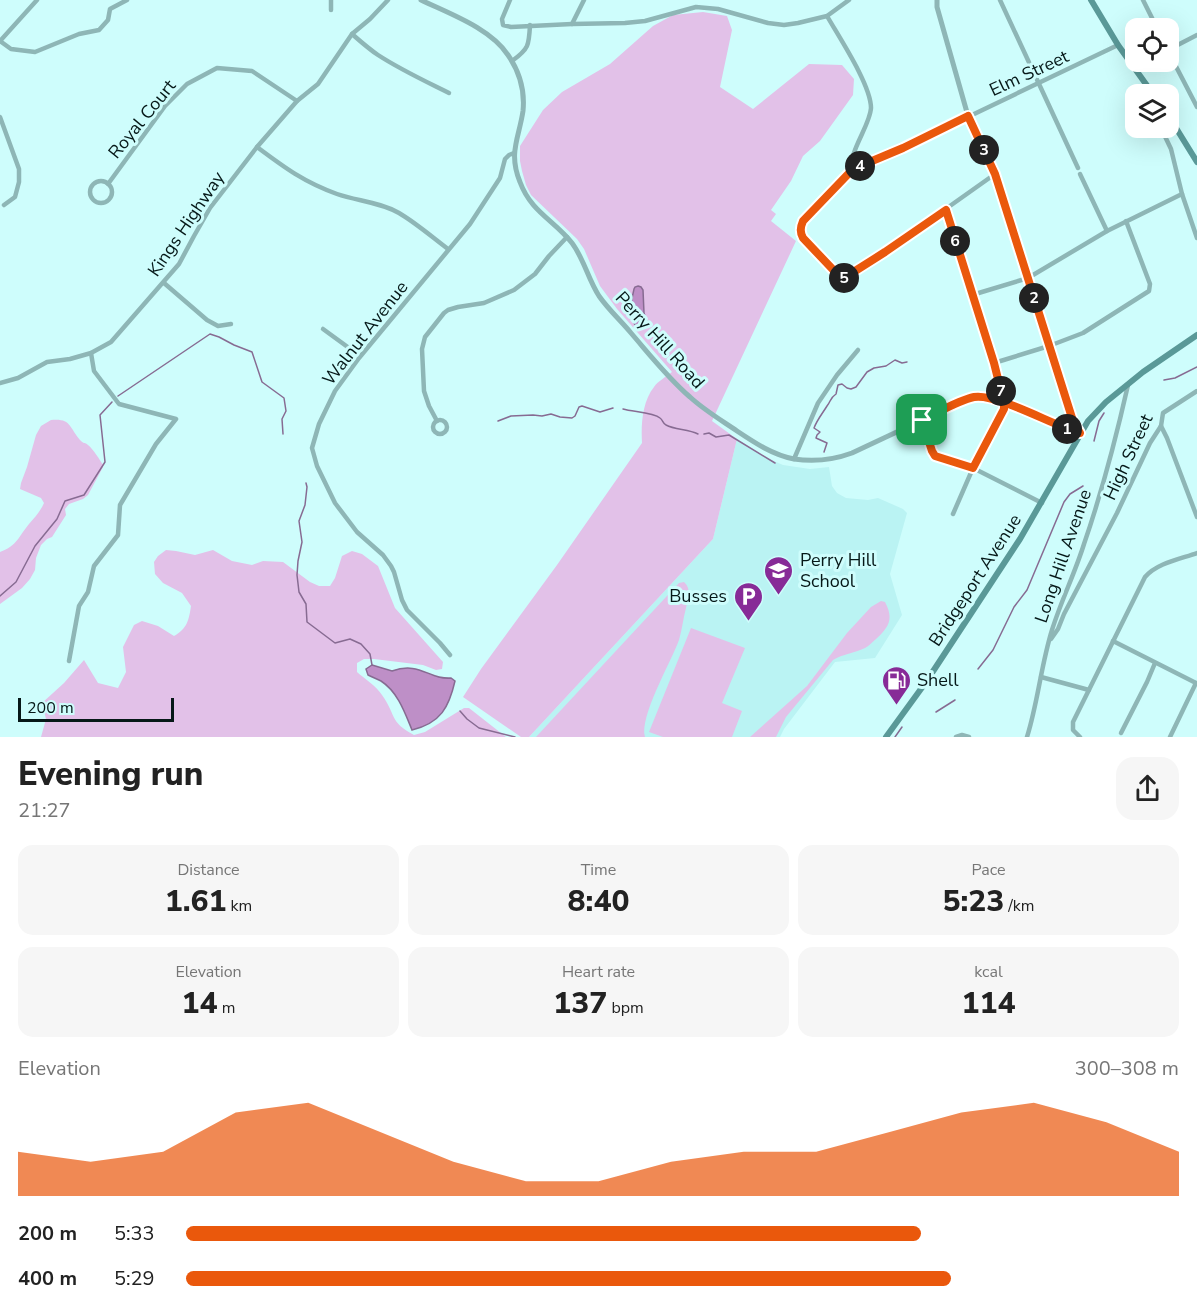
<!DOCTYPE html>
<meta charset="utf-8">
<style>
:root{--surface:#fff;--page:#f6f6f6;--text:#222;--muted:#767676;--accent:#ea580c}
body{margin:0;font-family:"Nunito Sans",sans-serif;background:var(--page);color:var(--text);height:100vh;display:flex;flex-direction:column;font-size:22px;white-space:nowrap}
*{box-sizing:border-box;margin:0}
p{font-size:20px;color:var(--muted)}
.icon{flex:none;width:33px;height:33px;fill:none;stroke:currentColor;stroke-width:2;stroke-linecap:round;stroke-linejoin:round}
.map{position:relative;height:737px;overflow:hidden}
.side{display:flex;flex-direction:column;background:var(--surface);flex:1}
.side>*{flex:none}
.fabs{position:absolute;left:1125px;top:18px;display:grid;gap:12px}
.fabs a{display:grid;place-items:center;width:54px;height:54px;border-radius:12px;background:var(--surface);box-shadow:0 6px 24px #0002;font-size:30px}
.scale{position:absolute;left:18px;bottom:15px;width:156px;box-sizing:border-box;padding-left:6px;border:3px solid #061818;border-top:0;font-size:16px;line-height:21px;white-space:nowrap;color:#061818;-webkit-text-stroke:4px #cefdfc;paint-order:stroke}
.pin{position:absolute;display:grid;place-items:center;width:51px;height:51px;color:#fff;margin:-26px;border-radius:12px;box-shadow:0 3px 9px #0006}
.km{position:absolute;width:30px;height:30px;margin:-15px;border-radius:50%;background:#222;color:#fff;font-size:16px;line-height:30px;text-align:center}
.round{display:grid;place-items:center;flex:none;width:63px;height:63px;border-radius:18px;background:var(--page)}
.head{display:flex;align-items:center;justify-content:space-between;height:102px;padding:0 18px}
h1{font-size:33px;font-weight:800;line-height:45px}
.figures{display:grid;grid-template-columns:repeat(3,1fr);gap:9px;height:102px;padding:6px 18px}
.figures div{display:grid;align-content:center;border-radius:15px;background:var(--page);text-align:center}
.figures b{font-size:30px;font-weight:800}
.figures small{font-size:16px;font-weight:400}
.figures p{font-size:16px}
.chart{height:168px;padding:12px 18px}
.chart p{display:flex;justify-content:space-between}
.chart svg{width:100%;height:108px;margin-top:6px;fill:var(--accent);opacity:.7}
ul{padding:0 18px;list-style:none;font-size:20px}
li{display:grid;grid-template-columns:96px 72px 1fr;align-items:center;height:45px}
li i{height:15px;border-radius:8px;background:var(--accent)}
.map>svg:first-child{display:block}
</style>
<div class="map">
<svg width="1197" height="737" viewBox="0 0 1197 737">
<rect width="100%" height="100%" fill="#cefdfc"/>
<path fill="#baf3f3" d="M 737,439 L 769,459 L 783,465 L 810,469 L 829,467 L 832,486 L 837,493 L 846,498 L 868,500 L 878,498 L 903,509 L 907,513 L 890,574 L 902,615 L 875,658 L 835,662 L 784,729 L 780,737 L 529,737 L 713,539 Z"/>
<g fill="#e2c1e8">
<path d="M 703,12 L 727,16 L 732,30 L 720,87 L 753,109 L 809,64 L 842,65 L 854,79 L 853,95 L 820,141 L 803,156 L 791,181 L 771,210 L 776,214 L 771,221 L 796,241 L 712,421 L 737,439 L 713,539 L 529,737 L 521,737 L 463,697 L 481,669 L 557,565 L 642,443 C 641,425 642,402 654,387 C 658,381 666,377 672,372 L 617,309 L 600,286 L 584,249 L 577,239 L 531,195 L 526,185 L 522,171 L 520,161 L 520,146 L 543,110 L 562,92 L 610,64 L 653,26 L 673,15 Z"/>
<path d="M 51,420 C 71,418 69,427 80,440 C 85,445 83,441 88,445 C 94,450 99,459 103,465 L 103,467 L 88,495 L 83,499 L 69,504 L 65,509 L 66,515 L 52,537 L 47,539 L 41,545 L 36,558 L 35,570 L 30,579 L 22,588 L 0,604 L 0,552 C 17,546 19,536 29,524 C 35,517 40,512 44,503 L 41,498 L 20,489 L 21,483 L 27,467 L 36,435 L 41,426 Z"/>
<path d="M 166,550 L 176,551 L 195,555 L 213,550 L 232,561 L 252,565 L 263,561 L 283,562 L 310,582 L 319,586 L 330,586 L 335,578 L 342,556 L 352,551 L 362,554 L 378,566 L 395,608 L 443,662 L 442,669 L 436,670 L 423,665 L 374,659 L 364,659 L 357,663 L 357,672 C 365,679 376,686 382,695 C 396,714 389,722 414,735 L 425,732 L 464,708 L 469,708 L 506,737 L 41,737 L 46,719 L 42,703 L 64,683 L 84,660 L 98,683 L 118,688 L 126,672 L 123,647 L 134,625 L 142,621 L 158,626 L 174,636 C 187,629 189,620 191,606 L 182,593 L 163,583 L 155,574 L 154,562 L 158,556 Z"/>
<path d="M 684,582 C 692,589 688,599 686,608 C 683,619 682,630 679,640 C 671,662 639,717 645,737 L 536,737 L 679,583 Z"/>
<path d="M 881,601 L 885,602 C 894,619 889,627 876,639 C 872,642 869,646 865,648 C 854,653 843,654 833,660 L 786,717 L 776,737 L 750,737 L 807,686 L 847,633 L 871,607 Z"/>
<path d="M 691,628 L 745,648 L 722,703 L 742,711 L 732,737 L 663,737 L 649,732 Z"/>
</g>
<g fill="#be8fc7" stroke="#876b92" stroke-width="1.5">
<path d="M 638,286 L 641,287 L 643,290 L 644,313 L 648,325 L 644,327 L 635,325 L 629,312 L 634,289 L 635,287 Z"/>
<path d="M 372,665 L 392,671 C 420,661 429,680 451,678 L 455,681 C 449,707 441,723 412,730 C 405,713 398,692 381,681 C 377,679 372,677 368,675 L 366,669 Z"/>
</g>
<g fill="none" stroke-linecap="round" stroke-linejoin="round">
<g stroke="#876b92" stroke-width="1.5">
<path d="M 1164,380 L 1175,378 L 1197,367"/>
<path d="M 118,396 L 210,334 L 219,337 L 234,345 L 252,352 L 262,382 L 284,398 L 286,411 L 282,419 L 283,434"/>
<path d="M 623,409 C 633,412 653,412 660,418 C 663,420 663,424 666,425 C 675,430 688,429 698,434"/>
<path d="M 498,421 L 511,416 L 533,415 L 542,416 L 551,414 L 560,417 L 572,418 L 575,416 L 579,407 L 582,406 L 600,412 L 613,408"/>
<path d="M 704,434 L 709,433 L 716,437 L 729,435 L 775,463"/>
<path d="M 1094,441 L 1099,421 L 1104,413"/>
<path d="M 824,452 L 827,443 L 816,438 L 817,435 L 820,432 L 814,428 C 817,420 822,414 827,406 C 831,401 830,398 836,394 L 838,385 L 842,384 L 847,388 L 851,389 L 856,387 L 867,372 L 874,368 L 886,366 L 895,360 L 902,363 L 907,362"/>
<path d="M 306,483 L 307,487 L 305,505 L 299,521 L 302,542 L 298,561 L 297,575 L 299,592 L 306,604 L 307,622 L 335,643 L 350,639 L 361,644 L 370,654 L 372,665"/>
<path d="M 0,596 L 16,582 L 35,546 L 57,519 L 65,501 L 84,495 L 105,462 L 100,415 L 112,402"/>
<path d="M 978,669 L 993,650 L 1014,607 L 1027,590 L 1064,502 L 1070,494 L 1083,486"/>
<path d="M 460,711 L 467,719 L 479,728 L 515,737"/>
<path d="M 936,712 L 955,700"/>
<path d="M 895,737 L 902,727"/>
</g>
<g stroke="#8eb6b6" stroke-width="4.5">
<path d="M 510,0 L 502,19 L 503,25 L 511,27 L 572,24 L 625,23 L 645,21 L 696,7 L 718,9 L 768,23 L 784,25 L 798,23 L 827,16 L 849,0"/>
<path d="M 1000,0 L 1078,168"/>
<path d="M 1143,0 L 1157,28"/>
<path d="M 331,10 L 331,0"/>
<path d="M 827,16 C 839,37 871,85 871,108 C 870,126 847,154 853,169"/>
<path d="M 572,24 L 584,0"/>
<path d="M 352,34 C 360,41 369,49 378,55 C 401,70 425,81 449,93"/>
<path d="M 0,41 L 11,49 L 35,52 L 79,34 L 99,30 L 108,20 L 110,9 L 127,0"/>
<path d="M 0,41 L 37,0"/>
<path d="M 1168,50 L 1197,35"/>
<path d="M 1168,51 L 1197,107"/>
<path d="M 512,61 C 529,49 529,45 530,25"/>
<path d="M 0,117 L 19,169 L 19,182 L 15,197 L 4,205"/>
<path d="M 1161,128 L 1171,149 L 1182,194 L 1197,238"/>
<path d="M 257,147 C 285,168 304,182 337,194 C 357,201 380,202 399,213 C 416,223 432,237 448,249"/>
<path d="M 995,174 L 885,252 L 844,278 L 840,277 L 803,238 L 800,232 L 803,221 L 853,169 L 903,148 L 1118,45"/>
<path d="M 1080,174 L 1107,231"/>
<circle cx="101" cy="192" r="11"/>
<path d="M 108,184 L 165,106 L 187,84 L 217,68 L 252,71 L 297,101"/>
<path d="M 946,210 L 994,363 L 1004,403 L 1004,409 L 973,468 L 953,514"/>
<path d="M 164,283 L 207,320 L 218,326 L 231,324"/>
<path d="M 972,295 L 1028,278 L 1107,231 L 1182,194"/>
<path d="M 323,329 L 360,356"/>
<path d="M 994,363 L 1049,346 L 1083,333 L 1149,291 L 1150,284 L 1126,221"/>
<path d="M 0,383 L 18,378 L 47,362 L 70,359 L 91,353 L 111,342 L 179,264 L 194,236 L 210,208 L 257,147 L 297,101 L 318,84 L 352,34 L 370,19 L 388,0"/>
<path d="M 922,420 L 932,451 L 935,456 L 973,468 L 1042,503"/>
<circle cx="440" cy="427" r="7"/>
<path d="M 437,421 L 429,406 L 424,391 L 422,349 L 425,337 L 444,313 L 448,310 L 458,307 L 484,303 L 514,290 L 535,274 L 549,256 L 567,237"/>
<path d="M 1161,426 L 1167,438 L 1197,517"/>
<path d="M 794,459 L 818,403 L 837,375 L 858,350"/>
<path d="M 1051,639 L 1058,629 L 1064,614 L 1117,513 L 1150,443 L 1161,426 L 1163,413 L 1197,391"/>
<path d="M 1113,641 L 1196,683"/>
<path d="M 450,655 L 440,643 L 407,610 L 402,600 L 394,572 L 391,566 L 383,555 L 357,532 L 335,503 L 317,466 L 312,448 L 319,424 L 335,391 L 359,358 L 470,224 L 500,178 L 505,159 L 509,155 L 514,153"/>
<path d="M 69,661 L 79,606 L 88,592 L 94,566 L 118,535 L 120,505 L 156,444 L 176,419 L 119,404 L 94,371 L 91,353"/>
<path d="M 1041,677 L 1089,690"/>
<path d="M 1121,733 L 1147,682 L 1155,663"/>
<path d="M 956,737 L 962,735 L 969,737"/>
<path d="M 1027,737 C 1038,702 1041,665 1052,630 C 1061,601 1075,573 1084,544 C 1102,492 1116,438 1128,385"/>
<path d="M 1080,737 L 1073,730 L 1073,722 L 1145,577 C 1157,563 1180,559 1197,553"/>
<path d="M 1170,737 L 1196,683"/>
</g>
<g stroke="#8eb6b6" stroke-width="5">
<path d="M 421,0 C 450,14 490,28 508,55 C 519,71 525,91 523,111 C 519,138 508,153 520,182 C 531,212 554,220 572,243 C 584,259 588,279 599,296 C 608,309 621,321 631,333 C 650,355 668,378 690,397 C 704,410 721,420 737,431 C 755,443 773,455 794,459 C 814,462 833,460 852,453 L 967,399 C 981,395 991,398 1004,403 L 1080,433"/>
<path d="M 937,0 L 937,7 L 968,116 L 995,174 L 1073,421 L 1080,433"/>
</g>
<g stroke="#5a9998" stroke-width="6">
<path d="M 1091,0 L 1118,45 L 1153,94"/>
<path d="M 1168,115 L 1197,162"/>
<path d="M 886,737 L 926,682 L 1020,539 L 1088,421 L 1106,402 L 1143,372 L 1197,335"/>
</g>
</g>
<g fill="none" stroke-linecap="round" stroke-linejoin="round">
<defs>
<path id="route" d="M 922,420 C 937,413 959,400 974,397 C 997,393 1054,426 1080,433 L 1073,421 L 995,174 L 968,116 L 903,148 L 853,169 L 803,221 C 800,228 800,232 803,238 L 840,277 L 844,278 L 885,252 L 946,210 L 994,363 L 1004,403 L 1004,409 L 973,468 L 935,456 L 932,451 L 922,420"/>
</defs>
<use href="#route" stroke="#fff" stroke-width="12"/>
<use href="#route" stroke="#ea580c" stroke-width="8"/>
</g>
<defs>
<symbol id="school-pin" viewBox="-11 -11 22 30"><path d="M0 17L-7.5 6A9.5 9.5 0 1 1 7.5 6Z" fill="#872b97" stroke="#cefdfc"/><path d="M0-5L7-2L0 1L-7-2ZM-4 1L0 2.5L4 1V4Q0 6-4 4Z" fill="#fff"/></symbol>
<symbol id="parking-pin" viewBox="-11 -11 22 30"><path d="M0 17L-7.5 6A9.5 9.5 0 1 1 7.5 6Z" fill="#872b97" stroke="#cefdfc"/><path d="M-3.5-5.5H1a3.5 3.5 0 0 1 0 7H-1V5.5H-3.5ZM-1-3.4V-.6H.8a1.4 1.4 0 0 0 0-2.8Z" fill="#fff"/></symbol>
<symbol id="fuel-pin" viewBox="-11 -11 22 30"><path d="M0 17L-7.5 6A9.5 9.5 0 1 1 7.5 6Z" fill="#872b97" stroke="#cefdfc"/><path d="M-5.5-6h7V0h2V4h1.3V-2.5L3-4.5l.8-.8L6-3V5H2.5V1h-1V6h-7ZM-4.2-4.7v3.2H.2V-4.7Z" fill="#fff"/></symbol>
</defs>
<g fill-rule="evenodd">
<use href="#school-pin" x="762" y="554" width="33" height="45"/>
<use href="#parking-pin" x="732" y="580" width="33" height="45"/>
<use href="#fuel-pin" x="880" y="664" width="33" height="45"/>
</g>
<g text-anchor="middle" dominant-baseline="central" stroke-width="6" stroke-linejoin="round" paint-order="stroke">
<g font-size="18" fill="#061818" stroke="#cefdfc">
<text transform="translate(1029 73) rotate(-25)">Elm Street</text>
<text transform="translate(142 119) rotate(-51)">Royal Court</text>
<text transform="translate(186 224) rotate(-56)">Kings Highway</text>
<text transform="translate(365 333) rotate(-52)">Walnut Avenue</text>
<text transform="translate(660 340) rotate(48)">Perry Hill Road</text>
<text transform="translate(1128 457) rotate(-65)">High Street</text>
<text transform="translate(1063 556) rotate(-71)">Long Hill Avenue</text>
<text transform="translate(975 580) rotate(-57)">Bridgeport Avenue</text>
</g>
<g font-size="18" fill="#061818" stroke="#cefdfc" text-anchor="start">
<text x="800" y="560">Perry Hill<tspan x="800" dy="21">School</tspan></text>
<text x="727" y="596" text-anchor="end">Busses</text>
<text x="917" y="680">Shell</text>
</g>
</g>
</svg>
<div class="fabs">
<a><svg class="icon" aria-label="locate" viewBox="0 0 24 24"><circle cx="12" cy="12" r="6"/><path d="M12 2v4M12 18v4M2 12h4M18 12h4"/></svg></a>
<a><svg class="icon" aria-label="layers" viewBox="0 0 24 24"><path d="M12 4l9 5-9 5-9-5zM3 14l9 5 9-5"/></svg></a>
</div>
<div class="scale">200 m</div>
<div class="pin" style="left:922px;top:420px;background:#1e9e55"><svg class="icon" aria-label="arrive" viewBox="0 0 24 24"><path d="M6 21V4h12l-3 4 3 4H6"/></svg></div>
<b class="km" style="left:1067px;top:429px">1</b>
<b class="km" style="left:1034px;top:298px">2</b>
<b class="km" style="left:984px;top:150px">3</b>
<b class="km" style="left:860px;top:166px">4</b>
<b class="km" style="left:844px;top:278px">5</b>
<b class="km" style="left:955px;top:241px">6</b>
<b class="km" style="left:1001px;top:391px">7</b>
</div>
<section class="side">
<div class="head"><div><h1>Evening run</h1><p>21:27</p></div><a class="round"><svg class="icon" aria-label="share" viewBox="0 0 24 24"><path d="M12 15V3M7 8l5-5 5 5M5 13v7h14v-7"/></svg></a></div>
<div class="figures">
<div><p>Distance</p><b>1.61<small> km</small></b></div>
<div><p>Time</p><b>8:40</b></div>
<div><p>Pace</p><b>5:23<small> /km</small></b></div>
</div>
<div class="figures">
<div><p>Elevation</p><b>14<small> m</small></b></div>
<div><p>Heart rate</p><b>137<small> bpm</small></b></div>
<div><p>kcal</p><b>114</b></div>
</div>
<div class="chart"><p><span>Elevation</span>300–308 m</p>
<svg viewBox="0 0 160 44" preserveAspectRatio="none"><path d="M0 44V26L10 30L20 26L30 10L40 6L50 18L60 30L70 38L80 38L90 30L100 26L110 26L120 18L130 10L140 6L150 14L160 26V44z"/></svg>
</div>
<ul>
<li><b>200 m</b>5:33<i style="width:74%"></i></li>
<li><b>400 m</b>5:29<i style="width:77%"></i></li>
</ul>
</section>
